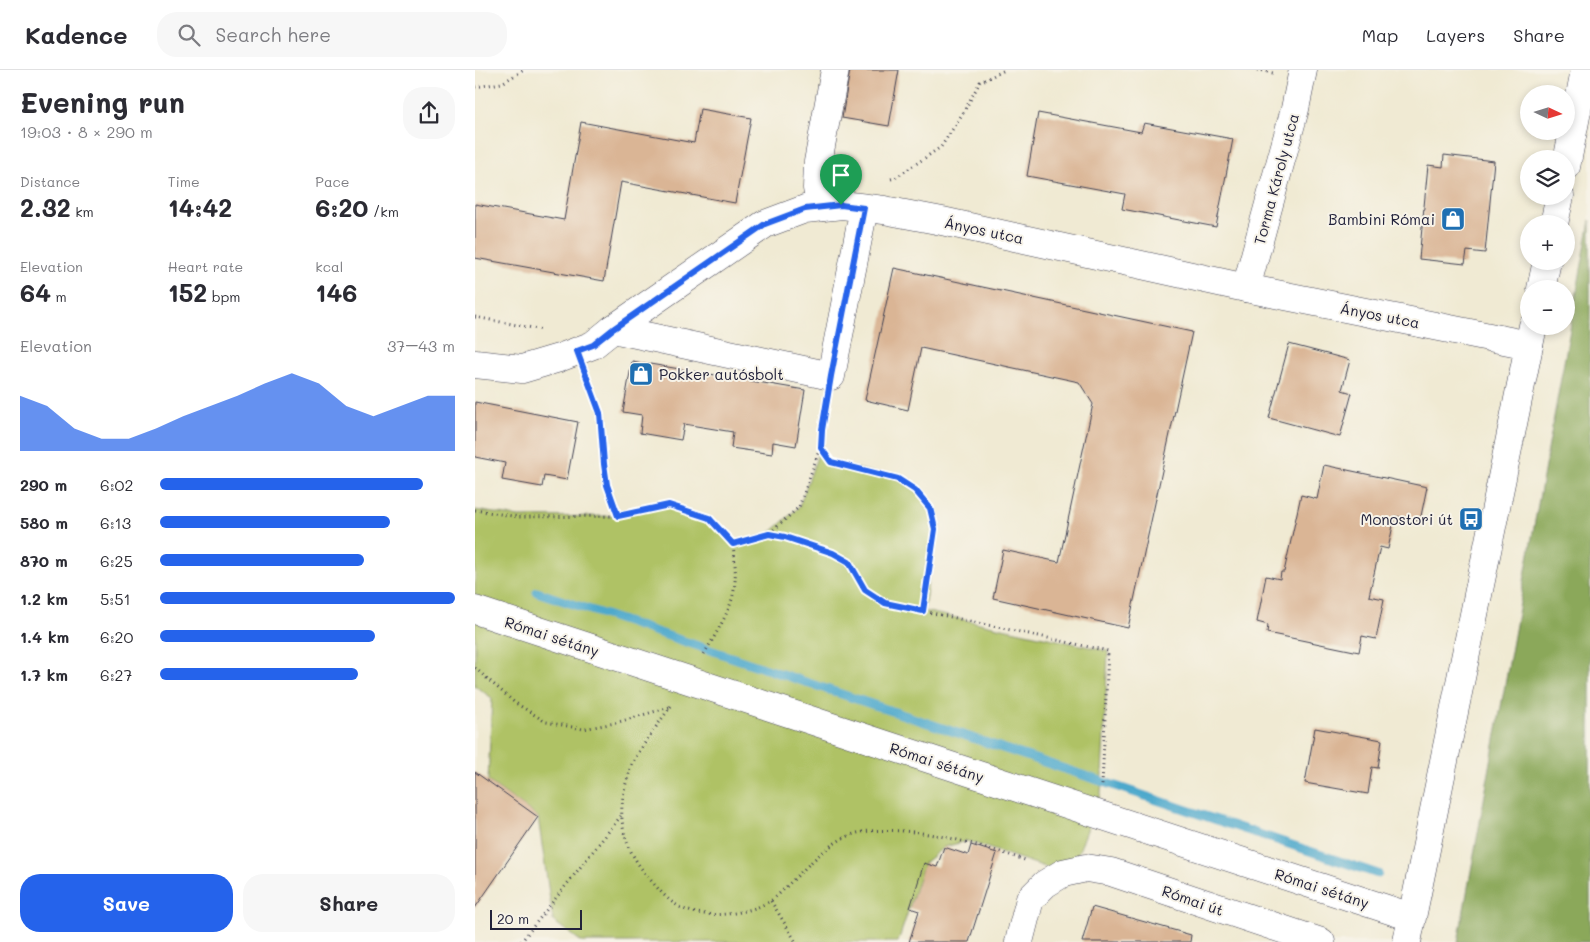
<!DOCTYPE html>
<meta charset="utf-8">
<style>
:root{--surface:#fff;--page:#f7f7f7;--text:#2b2b33;--muted:#7c7c81;--line:#e1e1e2;--accent:#2563eb}
body{margin:0;font-family:Mali,sans-serif;background:var(--page);color:var(--text);height:100vh;display:flex;flex-direction:column;font-size:19px;white-space:nowrap}
*{box-sizing:border-box;margin:0}
p{font-size:16px;color:var(--muted)}
.icon{flex:none;width:28px;height:28px;fill:none;stroke:currentColor;stroke-width:2;stroke-linecap:round;stroke-linejoin:round}
.map{position:relative;flex:1;overflow:hidden}
.sheet{display:flex;flex-direction:column;background:var(--surface);width:475px}
.sheet>*{flex:none}
.needle{width:32px;rotate:94deg}
.buttons{position:absolute;left:1045px;top:15px;display:grid;gap:10px}
.buttons a{display:grid;place-items:center;width:55px;height:55px;border-radius:50%;background:var(--surface);box-shadow:0 2px 8px #0003;font-size:25px}
.scale{position:absolute;left:15px;bottom:12px;width:92px;box-sizing:border-box;padding-left:5px;border:2px solid #22223b;border-top:0;font-size:14px;line-height:18px;white-space:nowrap;color:#22223b;-webkit-text-stroke:4px #f7f3e8;paint-order:stroke}
.pin{position:absolute;display:grid;place-items:center;width:42px;height:42px;color:#fff;margin:-51px -21px;border-radius:50% 50% 50% 0;rotate:-45deg;box-shadow:0 0 5px #0007}
.pin .icon{rotate:45deg}
.round{display:grid;place-items:center;flex:none;width:52px;height:52px;border-radius:20px;background:var(--page)}
.summary{display:flex;align-items:center;justify-content:space-between;height:85px;padding:0 20px}
h1{font-size:28px;font-weight:700;line-height:38px}
.figures{display:grid;grid-template-columns:repeat(3,1fr);gap:8px;height:85px;padding:5px 20px}
.figures div{display:grid;align-content:center}
.figures b{font-size:25px;font-weight:700}
.figures small{font-size:14px;font-weight:400}
.figures p{font-size:14px}
.chart{height:140px;padding:10px 20px}
.chart p{display:flex;justify-content:space-between}
.chart svg{width:100%;height:90px;margin-top:5px;fill:var(--accent);opacity:.7}
.button{display:flex;gap:10px;margin-top:auto;padding:10px 20px}
.button a{flex:1;height:58px;border-radius:20px;background:var(--accent);color:#fff;font-size:20px;font-weight:700;line-height:58px;text-align:center}
.button a+a{background:var(--page);color:var(--text)}
ul{padding:0 20px;list-style:none;font-size:16px}
li{display:grid;grid-template-columns:80px 60px 1fr;align-items:center;height:38px}
li i{height:12px;border-radius:6px;background:var(--accent)}
header{display:flex;align-items:center;gap:30px;box-sizing:border-box;height:70px;padding:0 25px;background:var(--surface);border-bottom:1px solid var(--line)}
header strong{font-size:24px}
nav{display:flex;gap:28px;margin-inline-start:auto;font-size:18px}
.search{width:350px;height:45px;background:var(--page);display:flex;align-items:center;gap:12px;box-sizing:border-box;padding:0 18px;border-radius:20px;color:var(--muted);font-size:19px}
main{display:flex;flex:1;min-height:0}
.map>svg:first-child{display:block}
</style>
<header>
<strong>Kadence</strong>
<div class="search"><svg class="icon" aria-label="search" viewBox="0 0 24 24"><circle cx="10" cy="10" r="6"/><path d="M15 15l6 6"/></svg>Search here</div>
<nav><a>Map</a><a>Layers</a><a>Share</a></nav>
</header>
<main>
<section class="sheet">
<div class="summary"><div><h1>Evening run</h1><p>19:03 · 8 × 290 m</p></div><a class="round"><svg class="icon" aria-label="share" viewBox="0 0 24 24"><path d="M12 15V3M7 8l5-5 5 5M5 13v7h14v-7"/></svg></a></div>
<div class="figures">
<div><p>Distance</p><b>2.32<small> km</small></b></div>
<div><p>Time</p><b>14:42</b></div>
<div><p>Pace</p><b>6:20<small> /km</small></b></div>
</div>
<div class="figures">
<div><p>Elevation</p><b>64<small> m</small></b></div>
<div><p>Heart rate</p><b>152<small> bpm</small></b></div>
<div><p>kcal</p><b>146</b></div>
</div>
<div class="chart"><p><span>Elevation</span>37–43 m</p>
<svg viewBox="0 0 160 44" preserveAspectRatio="none"><path d="M0 44V17L10 22L20 33L30 38L40 38L50 33L60 27L70 22L80 17L90 11L100 6L110 11L120 22L130 27L140 22L150 17L160 17V44z"/></svg>
</div>
<ul>
<li><b>290 m</b>6:02<i style="width:89%"></i></li>
<li><b>580 m</b>6:13<i style="width:78%"></i></li>
<li><b>870 m</b>6:25<i style="width:69%"></i></li>
<li><b>1.2 km</b>5:51<i style="width:100%"></i></li>
<li><b>1.4 km</b>6:20<i style="width:73%"></i></li>
<li><b>1.7 km</b>6:27<i style="width:67%"></i></li>
</ul>
<div class="button"><a>Save</a><a>Share</a></div>
</section>
<div class="map">
<svg width="1115" height="872" viewBox="0 0 1115 872">
<rect width="100%" height="100%" fill="#f7f3e8"/>
<filter id="ink" filterUnits="userSpaceOnUse"><feTurbulence type="fractalNoise" baseFrequency=".02" numOctaves="2"/><feDisplacementMap in="SourceGraphic" scale="10" xChannelSelector="R" yChannelSelector="G"/><feConvolveMatrix kernelMatrix="1 2 1 2 8 2 1 2 1" color-interpolation-filters="sRGB"/></filter>
<filter id="wash" filterUnits="userSpaceOnUse"><feTurbulence type="fractalNoise" baseFrequency=".0096" numOctaves="4" result="noise"/><feDisplacementMap in="SourceGraphic" scale="20" xChannelSelector="R" yChannelSelector="G"/><feGaussianBlur stdDeviation="1.12" result="paint"/><feColorMatrix in="noise" values="0 0 0 0 0 0 0 0 0 0 0 0 0 0 0 0 0 1.4 0 .05"/><feComposite in="paint" operator="in"/></filter>
<g filter="url(#wash)">
<rect width="100%" height="100%" fill="#f0ead3"/>
<path fill="#afc265" stroke="#687250" d="M 345,378 L 356,392 L 423,409 L 440,420 L 455,438 L 460,459 L 449,541 L 633,581 L 626,724 L 604,781 L 588,803 L 492,771 L 469,777 L 449,793 L 423,872 L 107,872 L 78,851 L 63,747 L 13,711 L 17,628 L 0,616 L 0,440 L 44,447 L 143,446 L 193,435 L 234,448 L 258,474 L 294,464 L 324,437 Z"/>
<path fill="#8ba85a" stroke="#56654a" d="M 1115,150 L 1115,872 L 983,872 Z"/>
<g fill="none" stroke-linecap="round" stroke-linejoin="round">
<path stroke="#4ea9cc" stroke-width="9" d="M 62,522 L 903,804"/>
</g>
<g id="blocks">
<g fill="#dab595">
<path d="M 375,0 L 424,0 L 414,56 L 367,48 Z"/>
<path d="M 225,39 L 276,48 L 260,133 L 146,112 L 129,211 L 0,188 L 0,134 L 89,150 L 106,52 L 219,73 Z"/>
<path d="M 563,43 L 666,62 L 669,53 L 758,69 L 741,157 L 647,139 L 650,124 L 552,106 Z"/>
<path d="M 969,85 L 1019,91 L 1010,183 L 992,181 L 990,194 L 944,189 L 953,95 L 968,97 Z"/>
<path d="M 419,198 L 717,262 L 653,558 L 518,528 L 528,480 L 584,492 L 618,334 L 604,312 L 446,278 L 433,340 L 390,330 Z"/>
<path d="M 814,274 L 875,290 L 867,320 L 877,323 L 865,367 L 794,348 Z"/>
<path d="M 157,291 L 330,320 L 321,376 L 298,372 L 297,384 L 256,378 L 258,362 L 209,354 L 206,370 L 165,363 L 167,345 L 148,342 Z"/>
<path d="M 0,332 L 103,352 L 92,410 L 69,406 L 67,417 L 27,410 L 30,393 L 0,387 Z"/>
<path d="M 849,395 L 952,417 L 945,451 L 920,446 L 913,479 L 905,477 L 894,526 L 909,529 L 901,569 L 887,566 L 884,582 L 792,563 L 793,555 L 782,552 L 791,506 L 805,509 L 806,502 L 809,502 L 826,425 L 842,429 Z"/>
<path d="M 840,658 L 907,670 L 903,698 L 897,697 L 893,724 L 830,713 Z"/>
<path d="M 0,702 L 63,747 L 0,838 Z"/>
<path d="M 496,775 L 522,783 L 494,872 L 434,872 L 444,841 L 435,838 L 449,793 L 462,797 L 469,777 L 493,785 Z"/>
<path d="M 617,837 L 716,865 L 715,872 L 607,872 Z"/>
</g>
</g>
</g>
<g filter="url(#ink)">
<use href="#blocks" fill-opacity="0" stroke="#414052" stroke-width="1"/>
<g fill="none" stroke-linecap="round" stroke-linejoin="round">
<defs>
<g id="minor">
<path d="M 1091,97 L 1110,0"/>
<path d="M 346,137 L 342,118 L 343,92 L 360,0"/>
<path d="M 1079,154 L 1085,126"/>
<path d="M 771,218 L 820,39 L 828,0"/>
<path d="M 1066,219 L 1072,191"/>
<path d="M 138,259 L 356,306 L 389,138"/>
<path d="M 0,294 L 47,299 L 84,288 L 118,275 L 138,259 L 290,154 L 330,139 L 367,135 L 409,140 L 467,151 L 771,218 L 1054,275"/>
<path d="M 0,540 L 924,843"/>
<path d="M 544,872 L 555,829 L 570,814 L 588,803 L 611,798 L 636,802 L 846,872"/>
<path d="M 932,872 L 1058,256"/>
</g>
</defs>
<use href="#minor" stroke="#414052" stroke-width="29"/>
<g stroke="#414052" stroke-width="3" stroke-dasharray="1 4" stroke-linecap="butt">
<path d="M 782,0 L 798,3"/>
<path d="M 0,17 L 27,13 L 49,0"/>
<path d="M 416,109 L 420,108 L 466,77 L 488,43 L 505,12 L 530,0"/>
<path d="M 0,247 L 68,260"/>
<path d="M 112,309 L 125,343 L 129,394 L 133,415 L 143,446"/>
<path d="M 351,336 L 345,378 L 356,392 L 423,409 L 440,420 L 455,438 L 460,459 L 448,541 L 633,581 L 627,716"/>
<path d="M 0,440 L 44,447 L 143,446 L 193,435 L 234,448 L 258,475"/>
<path d="M 294,464 C 314,468 358,478 373,492 C 380,499 383,511 389,518 C 402,536 429,537 448,541"/>
<path d="M 229,584 C 238,569 255,541 258,525 C 262,508 260,491 258,475 L 294,464 L 324,437 L 345,378"/>
<path d="M 0,598 L 39,632 L 71,652 L 108,659 L 140,653 L 195,637"/>
<path d="M 196,636 C 183,654 169,673 158,692 C 155,698 154,704 152,710 C 140,748 149,779 174,808 C 188,825 200,839 222,843 C 244,847 276,843 295,831 C 302,827 309,819 315,813 C 338,791 361,763 395,761 C 448,757 501,774 550,790"/>
<path d="M 296,831 L 321,872"/>
<path d="M 46,872 L 146,746"/>
</g>
<use href="#minor" stroke="#fff" stroke-width="28"/>
</g>
</g>
<g fill="none" stroke-linecap="round" stroke-linejoin="round" filter="url(#ink)">
<defs>
<path id="route" d="M 366,135 L 389,138 L 356,306 L 347,360 L 346,378 L 356,392 L 423,409 L 440,420 L 455,438 L 460,459 L 448,541 L 410,533 L 390,520 L 374,492 L 358,483 L 310,467 L 294,464 L 258,474 L 234,448 L 194,435 L 143,446 L 132,415 L 129,394 L 125,343 L 102,281 L 118,275 L 138,259 L 290,154 L 330,139 Z"/>
</defs>
<use href="#route" stroke="#fff" stroke-width="10"/>
<use href="#route" stroke="#2563eb" stroke-width="6"/>
</g>
<defs>
<symbol id="shop-square" viewBox="-11 -11 22 22"><rect x="-9" y="-9" width="18" height="18" rx="4" fill="#1f6fb2" stroke="#f7f3e8"/><path d="M-5-2.5h2.3a2.7 3.5 0 0 1 5.4 0H5L5.5 6h-11ZM-1.5-2.5h3a1.5 2.3 0 0 0-3 0Z" fill="#fff"/></symbol>
<symbol id="bus-square" viewBox="-11 -11 22 22"><rect x="-9" y="-9" width="18" height="18" rx="4" fill="#1f6fb2" stroke="#f7f3e8"/><path d="M-5-6H5V4H4V6H2V4H-2V6H-4V4H-5ZM-3.5-4V0h7V-4ZM-3.5 1.2v1.5H-2V1.2ZM2 1.2v1.5H3.5V1.2Z" fill="#fff"/></symbol>
</defs>
<g fill-rule="evenodd">
<use href="#shop-square" x="964" y="135" width="28" height="28"/>
<use href="#shop-square" x="152" y="290" width="28" height="28"/>
<use href="#bus-square" x="982" y="435" width="28" height="28"/>
</g>
<g text-anchor="middle" dominant-baseline="central" stroke-width="4" stroke-linejoin="round" paint-order="stroke">
<g font-size="15" fill="#22223b" stroke="#f7f3e8">
<text transform="translate(801 109) rotate(-75)">Torma Károly utca</text>
<text transform="translate(509 160) rotate(12)">Ányos utca</text>
<text transform="translate(905 245) rotate(11)">Ányos utca</text>
<text transform="translate(77 566) rotate(18)">Római sétány</text>
<text transform="translate(462 692) rotate(18)">Római sétány</text>
<text transform="translate(847 818) rotate(18)">Római sétány</text>
<text transform="translate(718 830) rotate(19)">Római út</text>
</g>
<g font-size="15" fill="#22223b" stroke="#f7f3e8" text-anchor="end">
<text x="960" y="149">Bambini Római</text>
<text x="184" y="304" text-anchor="start">Pokker autósbolt</text>
<text x="978" y="449">Monostori út</text>
</g>
</g>
</svg>
<div class="buttons">
<a><svg class="needle" viewBox="-14 -14 28 28"><path d="M0-13l5 13h-10z" fill="#e53935"/><path d="M0 13l5-13h-10z" fill="#7c7c81"/></svg></a>
<a><svg class="icon" aria-label="layers" viewBox="0 0 24 24"><path d="M12 4l9 5-9 5-9-5zM3 14l9 5 9-5"/></svg></a>
<a>+</a>
<a>−</a>
</div>
<div class="scale">20 m</div>
<div class="pin" style="left:366px;top:135px;background:#1e9e55"><svg class="icon" aria-label="arrive" viewBox="0 0 24 24"><path d="M6 21V4h12l-3 4 3 4H6"/></svg></div>
</div>
</main>
